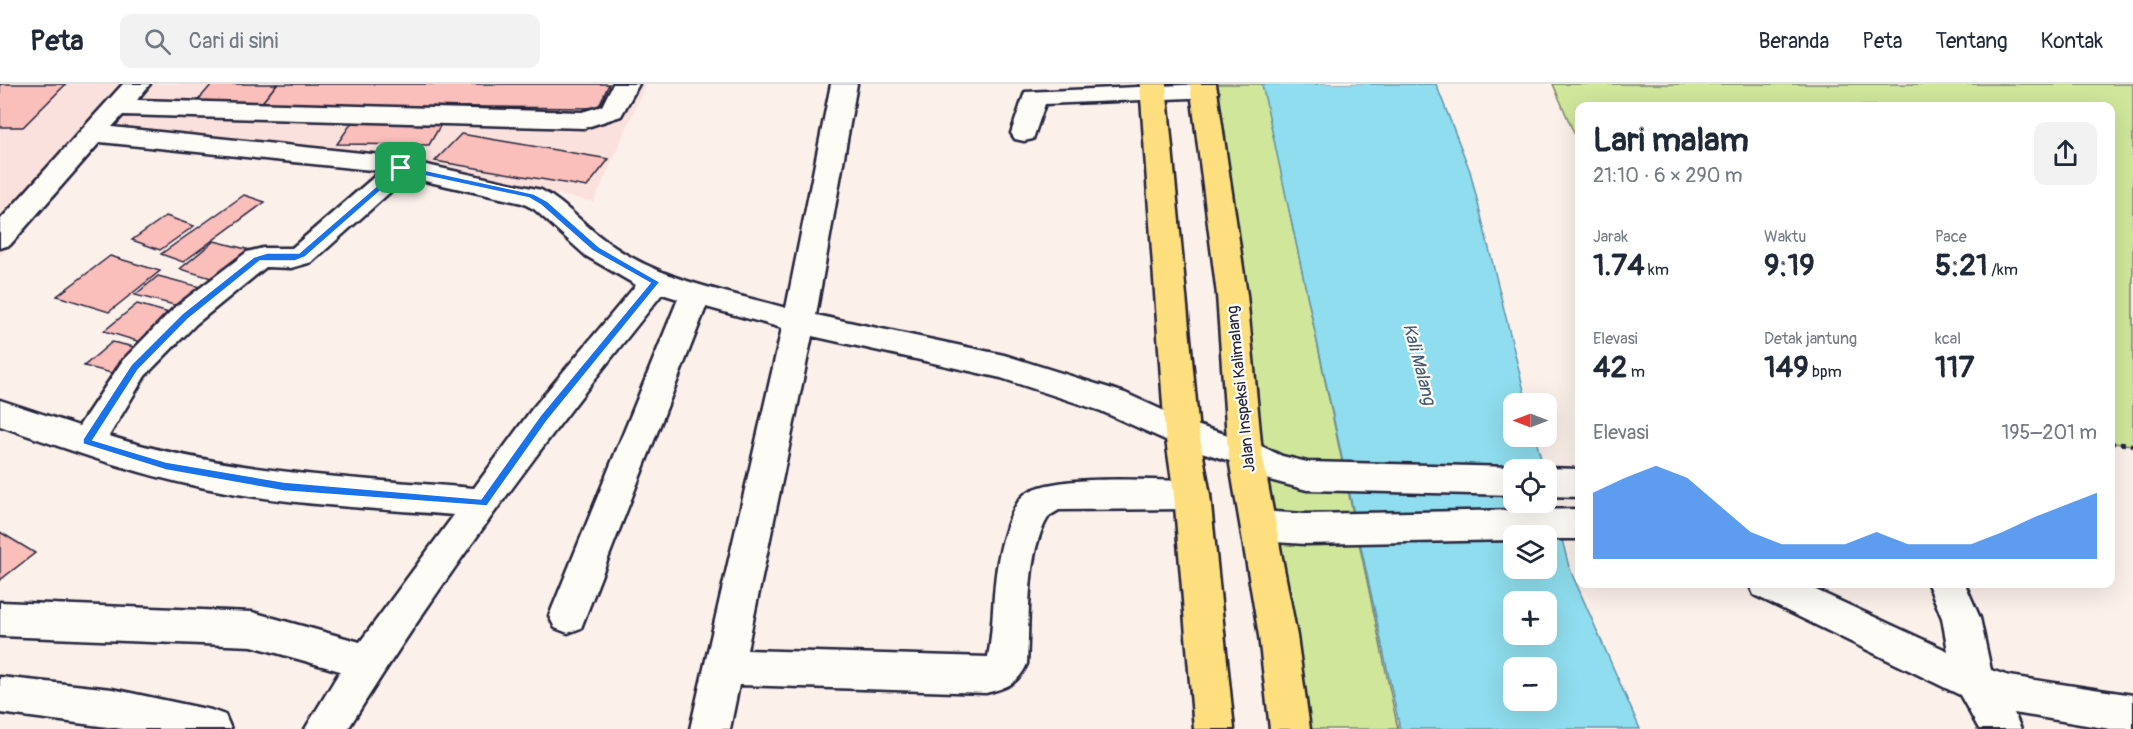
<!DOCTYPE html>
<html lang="id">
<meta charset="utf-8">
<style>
:root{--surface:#fff;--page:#f2f2f3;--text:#1f2937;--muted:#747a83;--line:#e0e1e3;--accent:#1a73e8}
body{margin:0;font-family:Pangolin,sans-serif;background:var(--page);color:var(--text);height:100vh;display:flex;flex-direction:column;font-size:22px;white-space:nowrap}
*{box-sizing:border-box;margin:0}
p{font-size:20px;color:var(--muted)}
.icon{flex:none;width:33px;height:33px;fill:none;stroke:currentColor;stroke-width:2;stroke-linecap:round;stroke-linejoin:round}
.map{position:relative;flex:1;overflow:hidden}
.panel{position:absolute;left:1575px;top:18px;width:540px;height:486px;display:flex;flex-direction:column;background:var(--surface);border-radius:12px;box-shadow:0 6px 24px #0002}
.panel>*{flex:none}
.needle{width:39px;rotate:270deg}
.controls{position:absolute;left:1503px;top:309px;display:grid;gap:12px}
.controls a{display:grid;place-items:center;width:54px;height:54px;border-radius:12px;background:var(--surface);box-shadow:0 6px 24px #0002;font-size:30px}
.pin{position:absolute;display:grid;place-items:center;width:51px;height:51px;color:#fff;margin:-26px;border-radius:12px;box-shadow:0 3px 9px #0006}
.round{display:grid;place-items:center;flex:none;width:63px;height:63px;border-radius:12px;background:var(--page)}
.overview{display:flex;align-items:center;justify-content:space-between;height:102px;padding:0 18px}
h1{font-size:33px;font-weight:700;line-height:45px}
.metrics{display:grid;grid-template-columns:repeat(3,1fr);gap:9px;height:102px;padding:6px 18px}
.metrics div{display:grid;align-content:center}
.metrics b{font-size:30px;font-weight:700}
.metrics small{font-size:16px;font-weight:400}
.metrics p{font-size:16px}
.chart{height:168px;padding:12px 18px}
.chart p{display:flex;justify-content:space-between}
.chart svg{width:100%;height:108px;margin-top:6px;fill:var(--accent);opacity:.7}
header{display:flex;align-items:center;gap:36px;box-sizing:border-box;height:84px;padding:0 30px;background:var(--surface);border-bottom:2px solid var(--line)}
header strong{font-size:28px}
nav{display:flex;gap:33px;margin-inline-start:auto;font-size:21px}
.search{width:420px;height:54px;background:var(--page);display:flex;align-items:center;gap:15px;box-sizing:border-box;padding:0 21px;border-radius:12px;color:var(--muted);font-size:22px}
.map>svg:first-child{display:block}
</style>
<header>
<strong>Peta</strong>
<div class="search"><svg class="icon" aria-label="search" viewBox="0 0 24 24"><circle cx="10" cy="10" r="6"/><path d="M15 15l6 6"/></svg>Cari di sini</div>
<nav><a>Beranda</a><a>Peta</a><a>Tentang</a><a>Kontak</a></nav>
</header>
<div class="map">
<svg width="2133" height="645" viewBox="0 0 2133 645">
<rect width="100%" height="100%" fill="#fcf0eb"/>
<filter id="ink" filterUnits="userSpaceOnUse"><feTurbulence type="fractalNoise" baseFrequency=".0167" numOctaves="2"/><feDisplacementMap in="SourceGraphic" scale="12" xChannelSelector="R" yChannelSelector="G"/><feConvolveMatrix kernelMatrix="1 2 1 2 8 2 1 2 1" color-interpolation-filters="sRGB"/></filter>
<g filter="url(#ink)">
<path fill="#fbe1dd" d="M 0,0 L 646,0 L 594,118 L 349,66 L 115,41 L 0,172 Z"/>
<g fill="#cfe69b" stroke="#78846b" stroke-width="1.5">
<path d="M 1203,0 L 1263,0 L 1398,645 L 1290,645 Z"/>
<path d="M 1553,0 L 2133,0 L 2133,361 L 2111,359 L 2110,22 L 1580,22 L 1579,61 Z"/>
</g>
<path fill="#8fddee" stroke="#6392a6" stroke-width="1.5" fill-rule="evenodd" d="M 1262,0 L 1436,0 L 1470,87 L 1527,319 L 1514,320 L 1514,352 L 1535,353 L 1544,385 L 1514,386 L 1514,418 L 1546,418 L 1547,397 L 1569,483 L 1640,645 L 1400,645 ZM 1514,452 L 1546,452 L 1546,484 L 1514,484 ZM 1514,518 L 1546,518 L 1546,550 L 1514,550 ZM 1514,584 L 1546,584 L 1546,616 L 1514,616 Z"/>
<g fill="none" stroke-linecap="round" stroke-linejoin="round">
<path fill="#8fddee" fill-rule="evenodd" d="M 1318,0 L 1370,0 L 1405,119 L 1397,132 L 1376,138 L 1355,132 L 1347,119 Z"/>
</g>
<g fill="#fabebb" stroke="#22223b" stroke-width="1.5">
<path d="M 0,0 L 66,0 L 23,43 L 0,43 Z"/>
<path d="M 212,0 L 277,0 L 260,21 L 194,21 Z"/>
<path d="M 277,0 L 609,0 L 598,24 L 260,21 Z"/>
<path d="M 353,37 L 443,37 L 429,61 L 337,60 Z"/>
<path d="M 461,50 L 609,75 L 587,103 L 435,77 Z"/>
<path d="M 244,111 L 265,118 L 183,178 L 161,170 Z"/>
<path d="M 166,132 L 194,142 L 160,166 L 132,156 Z"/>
<path d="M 214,157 L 258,168 L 225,198 L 180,185 Z"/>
<path d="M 110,172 L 160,187 L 109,228 L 57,212 Z"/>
<path d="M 158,192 L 208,205 L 186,224 L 135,211 Z"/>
<path d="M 137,220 L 180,232 L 147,260 L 104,247 Z"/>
<path d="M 112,258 L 143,265 L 115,290 L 84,282 Z"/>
<path d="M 0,448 L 35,469 L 0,496 Z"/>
</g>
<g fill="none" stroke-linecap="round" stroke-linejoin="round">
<defs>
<g id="minor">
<path d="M 123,0 L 150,0 L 137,16 L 582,28 L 602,22 L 613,0 L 639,0 L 621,32 L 584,44 L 123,31 L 112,43 L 381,71 L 541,106 C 566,119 583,141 606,157 C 658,196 725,207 786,224 L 831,0 L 857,0 L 816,231 L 1004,271 L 1125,309 L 1193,340 L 1257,360 L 1282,372 L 1307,378 L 1514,383 L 1521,386 L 1514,386 L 1514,411 L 1307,406 L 1262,394 L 1233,378 L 1170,358 L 1101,327 L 1001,294 L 812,252 L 747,566 L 988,573 C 994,542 992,509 998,477 C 1001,460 1011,421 1025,410 C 1053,389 1154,397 1192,397 L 1204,401 L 1210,411 L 1204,421 L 1192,425 L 1059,426 L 1049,432 C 1025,468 1030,538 1027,580 C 1018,600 1006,604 986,609 L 739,601 L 730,645 L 690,645 L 782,244 L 706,223 L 581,544 L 568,549 L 555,544 L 549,532 L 678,215 L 662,210 C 550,350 442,493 348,645 L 305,645 L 340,587 L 252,562 L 0,552 L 0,518 L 252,528 L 360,558 L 454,431 C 371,424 287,421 205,404 C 135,390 67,365 0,342 L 0,316 L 79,342 L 123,276 L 174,224 L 247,168 L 263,164 L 292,164 L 381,87 L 100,58 L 10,161 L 0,164 L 0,136 ZM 407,93 L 522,119 L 534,125 L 586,172 L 636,201 L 532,325 L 474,404 C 350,394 228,389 109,352 L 145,292 L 196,240 L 266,183 L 291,184 L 312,178 Z"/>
<path d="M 1205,0 L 1214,3 L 1218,8 L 1214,13 L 1045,20 L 1033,55 L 1024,57 L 1015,55 L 1011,49 L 1025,8 Z"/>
<path d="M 1546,384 L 1580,385 L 1580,413 L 1546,412 L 1546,386 L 1542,386 Z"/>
<path d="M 1580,425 L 1580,455 L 1546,455 L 1546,452 L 1514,452 L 1514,456 L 1305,460 L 1259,457 L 1246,452 L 1241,442 L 1246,432 L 1259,427 L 1305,430 Z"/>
<path d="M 1749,500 L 1803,500 L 1948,567 L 1942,534 L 1928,500 L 1965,500 L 1980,534 L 1991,586 L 2009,592 L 2133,611 L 2133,645 L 2110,645 L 2014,629 L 2021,645 L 1979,645 L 1960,611 L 1754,511 Z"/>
<path d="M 0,593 L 112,605 L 211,626 L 225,631 L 231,645 L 123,645 L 0,629 Z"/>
</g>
<g id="major">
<path d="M 1140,0 L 1166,0 L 1199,349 L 1210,411 L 1234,645 L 1194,645 L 1174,411 L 1165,349 Z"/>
<path d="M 1190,0 L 1216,0 L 1247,211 L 1262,369 L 1297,552 L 1310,645 L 1270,645 L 1259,552 L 1228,369 L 1217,211 Z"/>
</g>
</defs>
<use href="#minor" stroke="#22223b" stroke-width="5"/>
<use href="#major" stroke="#22223b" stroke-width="5"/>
<path stroke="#22223b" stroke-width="4" stroke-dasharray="5 5" stroke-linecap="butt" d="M 2110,359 L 2133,361"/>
<use href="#minor" fill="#fdfcf7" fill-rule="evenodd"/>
<use href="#major" fill="#fddf80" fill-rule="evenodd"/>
</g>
</g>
<path fill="#1a73e8" stroke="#fff" stroke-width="1.5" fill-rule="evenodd" d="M 401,81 L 534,110 L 547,117 L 599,163 L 660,198 L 547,337 L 487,422 L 284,407 L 166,386 L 83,360 L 83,355 L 131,281 L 182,230 L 254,173 L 267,169 L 299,169 ZM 403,87 L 529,114 L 541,121 L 593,167 L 650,199 L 540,332 L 481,415 L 284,398 L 166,378 L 93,356 L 138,286 L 188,235 L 260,177 L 295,177 L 305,173 Z"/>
<g text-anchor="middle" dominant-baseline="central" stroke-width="4.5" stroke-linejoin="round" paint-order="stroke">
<g font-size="16" fill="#22223b" stroke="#fdfcf7">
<text transform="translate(1241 305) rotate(-96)">Jalan Inspeksi Kalimalang</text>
</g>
<g font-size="18" font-style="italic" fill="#435a71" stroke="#fdfcf7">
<text transform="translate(1419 280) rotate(75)">Kali Malang</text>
</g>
</g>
</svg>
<div class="controls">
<a><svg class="needle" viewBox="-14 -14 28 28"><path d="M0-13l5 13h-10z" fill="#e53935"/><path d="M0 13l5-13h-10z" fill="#747a83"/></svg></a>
<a><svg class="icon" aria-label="locate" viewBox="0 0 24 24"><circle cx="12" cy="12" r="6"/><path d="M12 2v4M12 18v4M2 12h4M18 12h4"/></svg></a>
<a><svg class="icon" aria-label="layers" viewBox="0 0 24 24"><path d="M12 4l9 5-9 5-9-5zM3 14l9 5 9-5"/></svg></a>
<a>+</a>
<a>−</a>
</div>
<div class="pin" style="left:401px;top:84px;background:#1e9e55"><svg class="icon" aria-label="arrive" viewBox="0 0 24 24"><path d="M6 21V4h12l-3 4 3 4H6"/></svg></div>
<section class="panel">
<div class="overview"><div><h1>Lari malam</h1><p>21:10 · 6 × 290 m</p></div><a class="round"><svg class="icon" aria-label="share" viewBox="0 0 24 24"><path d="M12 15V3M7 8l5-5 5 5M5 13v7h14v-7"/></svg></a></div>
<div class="metrics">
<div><p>Jarak</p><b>1.74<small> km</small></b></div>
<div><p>Waktu</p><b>9:19</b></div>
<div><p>Pace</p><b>5:21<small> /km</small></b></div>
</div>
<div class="metrics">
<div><p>Elevasi</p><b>42<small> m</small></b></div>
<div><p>Detak jantung</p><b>149<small> bpm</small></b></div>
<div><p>kcal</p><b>117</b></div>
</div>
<div class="chart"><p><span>Elevasi</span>195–201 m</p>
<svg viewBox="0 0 160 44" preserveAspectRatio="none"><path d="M0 44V17L10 11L20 6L30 11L40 22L50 33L60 38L70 38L80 38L90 33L100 38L110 38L120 38L130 33L140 27L150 22L160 17V44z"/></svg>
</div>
</section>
</div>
